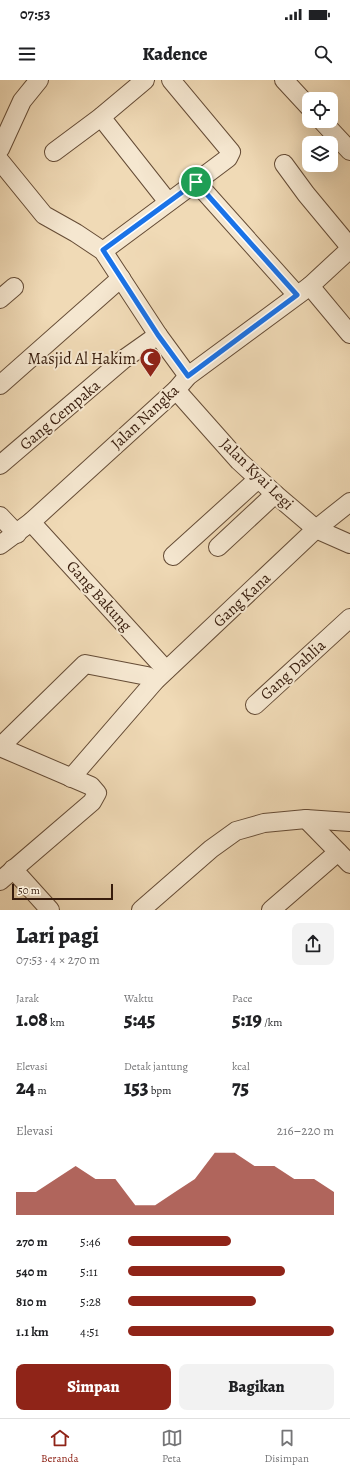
<!DOCTYPE html>
<html lang="id">
<meta charset="utf-8">
<style>
:root{--surface:#fff;--page:#f2f2f2;--text:#202124;--muted:#757577;--line:#e0e0e0;--accent:#8f2418}
body{margin:0;font-family:Alegreya,serif;background:var(--page);color:var(--text);height:100vh;display:flex;flex-direction:column;font-size:15px;white-space:nowrap}
*{box-sizing:border-box;margin:0}
p{font-size:13px;color:var(--muted)}
.icon{flex:none;width:22px;height:22px;fill:none;stroke:currentColor;stroke-width:2;stroke-linecap:round;stroke-linejoin:round}
.map{position:relative;height:830px;overflow:hidden}
.details{display:flex;flex-direction:column;background:var(--surface);flex:1}
.details>*{flex:none}
.controls{position:absolute;left:302px;top:12px;display:grid;gap:8px}
.controls a{display:grid;place-items:center;width:36px;height:36px;border-radius:8px;background:var(--surface);box-shadow:0 4px 16px #0002;font-size:20px}
.scale{position:absolute;left:12px;bottom:10px;width:101px;box-sizing:border-box;padding-left:4px;border:2px solid #371c0c;border-top:0;font-size:11px;line-height:14px;white-space:nowrap;color:#371c0c;-webkit-text-stroke:3px #f5e7d0;paint-order:stroke}
.pin{position:absolute;display:grid;place-items:center;width:34px;height:34px;color:#fff;margin:-17px;border:2px solid #fff;border-radius:50%;box-shadow:0 1px 4px #0007}
.round{display:grid;place-items:center;flex:none;width:42px;height:42px;border-radius:8px;background:var(--page)}
.head{display:flex;align-items:center;justify-content:space-between;height:68px;padding:0 16px}
h1{font-size:22px;font-weight:800;line-height:30px}
.stats{display:grid;grid-template-columns:repeat(3,1fr);gap:6px;height:68px;padding:4px 16px}
.stats div{display:grid;align-content:center}
.stats b{font-size:20px;font-weight:800}
.stats small{font-size:11px;font-weight:400}
.stats p{font-size:11px}
.chart{height:112px;padding:8px 16px}
.chart p{display:flex;justify-content:space-between}
.chart svg{width:100%;height:72px;margin-top:4px;fill:var(--accent);opacity:.7}
.action{display:flex;gap:8px;margin-top:auto;padding:8px 16px}
.action a{flex:1;height:46px;border-radius:8px;background:var(--accent);color:#fff;font-size:16px;font-weight:800;line-height:46px;text-align:center}
.action a+a{background:var(--page);color:var(--text)}
ul{padding:0 16px;list-style:none;font-size:13px}
li{display:grid;grid-template-columns:64px 48px 1fr;align-items:center;height:30px}
li i{height:10px;border-radius:5px;background:var(--accent)}
.status{display:flex;justify-content:space-between;align-items:center;height:28px;padding:0 20px;background:var(--surface);direction:ltr}
.status svg{height:11px;fill:currentColor}
header{display:flex;justify-content:space-between;align-items:center;height:52px;padding:0 16px;background:var(--surface);font-size:18px;font-weight:800}
.menu{display:flex;justify-content:space-around;align-items:center;height:56px;border-top:1px solid var(--line);background:var(--surface);font-size:11px;color:var(--muted)}
.menu a{display:grid;justify-items:center;gap:2px}
.menu .active{color:var(--accent)}
.map>svg:first-child{display:block}
</style>
<div class="status"><b>07:53</b><svg viewBox="0 0 49 12"><path d="M0 12V9h3v3zM5 12V6h3v6zM10 12V3h3v9zM15 12V0h3v12zM26 1h20v11H26zM47 4h2v5h-2z"/></svg></div>
<header><svg class="icon" aria-label="menu" viewBox="0 0 24 24"><path d="M4 6h16M4 12h16M4 18h16"/></svg>Kadence<svg class="icon" aria-label="search" viewBox="0 0 24 24"><circle cx="10" cy="10" r="6"/><path d="M15 15l6 6"/></svg></header>
<div class="map">
<svg width="350" height="830" viewBox="0 0 350 830">
<rect width="100%" height="100%" fill="#f0dab6"/>
<filter id="stains"><feTurbulence type="fractalNoise" baseFrequency=".005" numOctaves="4"/><feColorMatrix values="0 0 0 0 .2 0 0 0 0 .09 0 0 0 0 .02 0 0 0 .5 -.17"/></filter>
<radialGradient id="worn" r=".72"><stop offset=".6" stop-color="#630" stop-opacity="0"/><stop offset="1" stop-color="#630" stop-opacity=".3"/></radialGradient>
<g fill="none" stroke-linecap="round" stroke-linejoin="round">
<defs>
<g id="minor">
<path d="M 171,0 L 231,72 L 228,78 L 196,102 L 297,215"/>
<path d="M 284,0 L 309,27"/>
<path d="M 101,37 L 168,122"/>
<path d="M 322,41 L 350,71"/>
<path d="M 0,69 L 22,21 L 39,0"/>
<path d="M 54,72 L 101,37 L 145,0"/>
<path d="M 0,81 L 44,135 L 76,153 L 103,171 L 158,255 L 188,296"/>
<path d="M 284,84 L 306,114 L 350,167"/>
<path d="M 103,171 L 196,102"/>
<path d="M 310,206 L 350,254"/>
<path d="M 0,219 L 14,207"/>
<path d="M 0,305 L 121,198"/>
<path d="M 176,310 L 239,381 L 275,414 L 316,449 L 350,464"/>
<path d="M 0,385 L 124,279 L 158,255"/>
<path d="M 0,436 L 17,454"/>
<path d="M 31,442 L 166,590"/>
<path d="M 0,465 L 31,442 L 176,310 L 188,296 L 310,206 L 350,169"/>
<path d="M 218,467 L 275,414"/>
<path d="M 173,476 L 258,399"/>
<path d="M 255,625 L 350,538"/>
<path d="M 0,667 L 91,706 L 97,713 L 92,722 L 0,801"/>
<path d="M 0,667 L 85,584 L 147,596 L 155,601"/>
<path d="M 71,698 L 155,601 L 316,449 L 350,422"/>
<path d="M 306,739 L 350,784"/>
<path d="M 13,789 L 50,830"/>
<path d="M 141,830 L 211,769 L 236,751 L 264,743 L 306,739 L 350,742"/>
<path d="M 271,830 L 338,772"/>
</g>
</defs>
<use href="#minor" stroke="#654c36" stroke-width="20"/>
<use href="#minor" stroke="#f5e7d0" stroke-width="18"/>
</g>
<g fill="none" stroke-linecap="round" stroke-linejoin="round">
<defs>
<path id="route" d="M 196,102 L 297,215 L 188,296 L 158,255 L 103,170 Z"/>
</defs>
<use href="#route" stroke="#fff" stroke-width="8"/>
<use href="#route" stroke="#1a73e8" stroke-width="5"/>
</g>
<defs>
<symbol id="mosque-pin" viewBox="-11 -11 22 30"><path d="M0 17L-7.5 6A9.5 9.5 0 1 1 7.5 6Z" fill="#8f2418" stroke="#f5e7d0"/><path d="M3.5-4.9A6 6 0 1 0 3.5 4.9A5 5 0 1 1 3.5-4.9Z" fill="#fff"/></symbol>
</defs>
<g fill-rule="evenodd">
<use href="#mosque-pin" x="138" y="266" width="25" height="34"/>
</g>
<g text-anchor="middle" dominant-baseline="central" stroke-width="4" stroke-linejoin="round" paint-order="stroke">
<g font-size="16" fill="#371c0c" stroke="#f5e7d0" text-anchor="end">
<text x="136" y="279">Masjid Al Hakim</text>
</g>
<g font-size="16" fill="#371c0c" stroke="#f5e7d0">
<text transform="translate(60 335) rotate(-40)">Gang Cempaka</text>
<text transform="translate(145 337) rotate(-43)">Jalan Nangka</text>
<text transform="translate(257 394) rotate(44)">Jalan Kyai Legi</text>
<text transform="translate(99 516) rotate(48)">Gang Bakung</text>
<text transform="translate(242 520) rotate(-43)">Gang Kana</text>
<text transform="translate(293 590) rotate(-42)">Gang Dahlia</text>
</g>
</g>
<rect width="100%" height="100%" filter="url(#stains)"/>
<rect width="100%" height="100%" fill="url(#worn)"/>
</svg>
<div class="controls">
<a><svg class="icon" aria-label="locate" viewBox="0 0 24 24"><circle cx="12" cy="12" r="6"/><path d="M12 2v4M12 18v4M2 12h4M18 12h4"/></svg></a>
<a><svg class="icon" aria-label="layers" viewBox="0 0 24 24"><path d="M12 4l9 5-9 5-9-5zM3 14l9 5 9-5"/></svg></a>
</div>
<div class="scale">50 m</div>
<div class="pin" style="left:196px;top:102px;background:#1e9e55"><svg class="icon" aria-label="arrive" viewBox="0 0 24 24"><path d="M6 21V4h12l-3 4 3 4H6"/></svg></div>
</div>
<section class="details">
<div class="head"><div><h1>Lari pagi</h1><p>07:53 · 4 × 270 m</p></div><a class="round"><svg class="icon" aria-label="share" viewBox="0 0 24 24"><path d="M12 15V3M7 8l5-5 5 5M5 13v7h14v-7"/></svg></a></div>
<div class="stats">
<div><p>Jarak</p><b>1.08<small> km</small></b></div>
<div><p>Waktu</p><b>5:45</b></div>
<div><p>Pace</p><b>5:19<small> /km</small></b></div>
</div>
<div class="stats">
<div><p>Elevasi</p><b>24<small> m</small></b></div>
<div><p>Detak jantung</p><b>153<small> bpm</small></b></div>
<div><p>kcal</p><b>75</b></div>
</div>
<div class="chart"><p><span>Elevasi</span>216–220 m</p>
<svg viewBox="0 0 160 44" preserveAspectRatio="none"><path d="M0 44V30L10 30L20 22L30 14L40 22L50 22L60 38L70 38L80 30L90 22L100 6L110 6L120 14L130 14L140 22L150 22L160 30V44z"/></svg>
</div>
<ul>
<li><b>270 m</b>5:46<i style="width:50%"></i></li>
<li><b>540 m</b>5:11<i style="width:76%"></i></li>
<li><b>810 m</b>5:28<i style="width:62%"></i></li>
<li><b>1.1 km</b>4:51<i style="width:100%"></i></li>
</ul>
<div class="action"><a>Simpan</a><a>Bagikan</a></div>
</section>
<nav class="menu">
<a class="active"><svg class="icon" aria-label="home" viewBox="0 0 24 24"><path d="M3 11l9-7 9 7M6 9v11h12V9"/></svg>Beranda</a>
<a><svg class="icon" aria-label="map" viewBox="0 0 24 24"><path d="M3 6l6-2 6 2 6-2v14l-6 2-6-2-6 2zM9 4v14M15 6v14"/></svg>Peta</a>
<a><svg class="icon" aria-label="saved" viewBox="0 0 24 24"><path d="M7 4h10v16l-5-4-5 4z"/></svg>Disimpan</a>
</nav>
